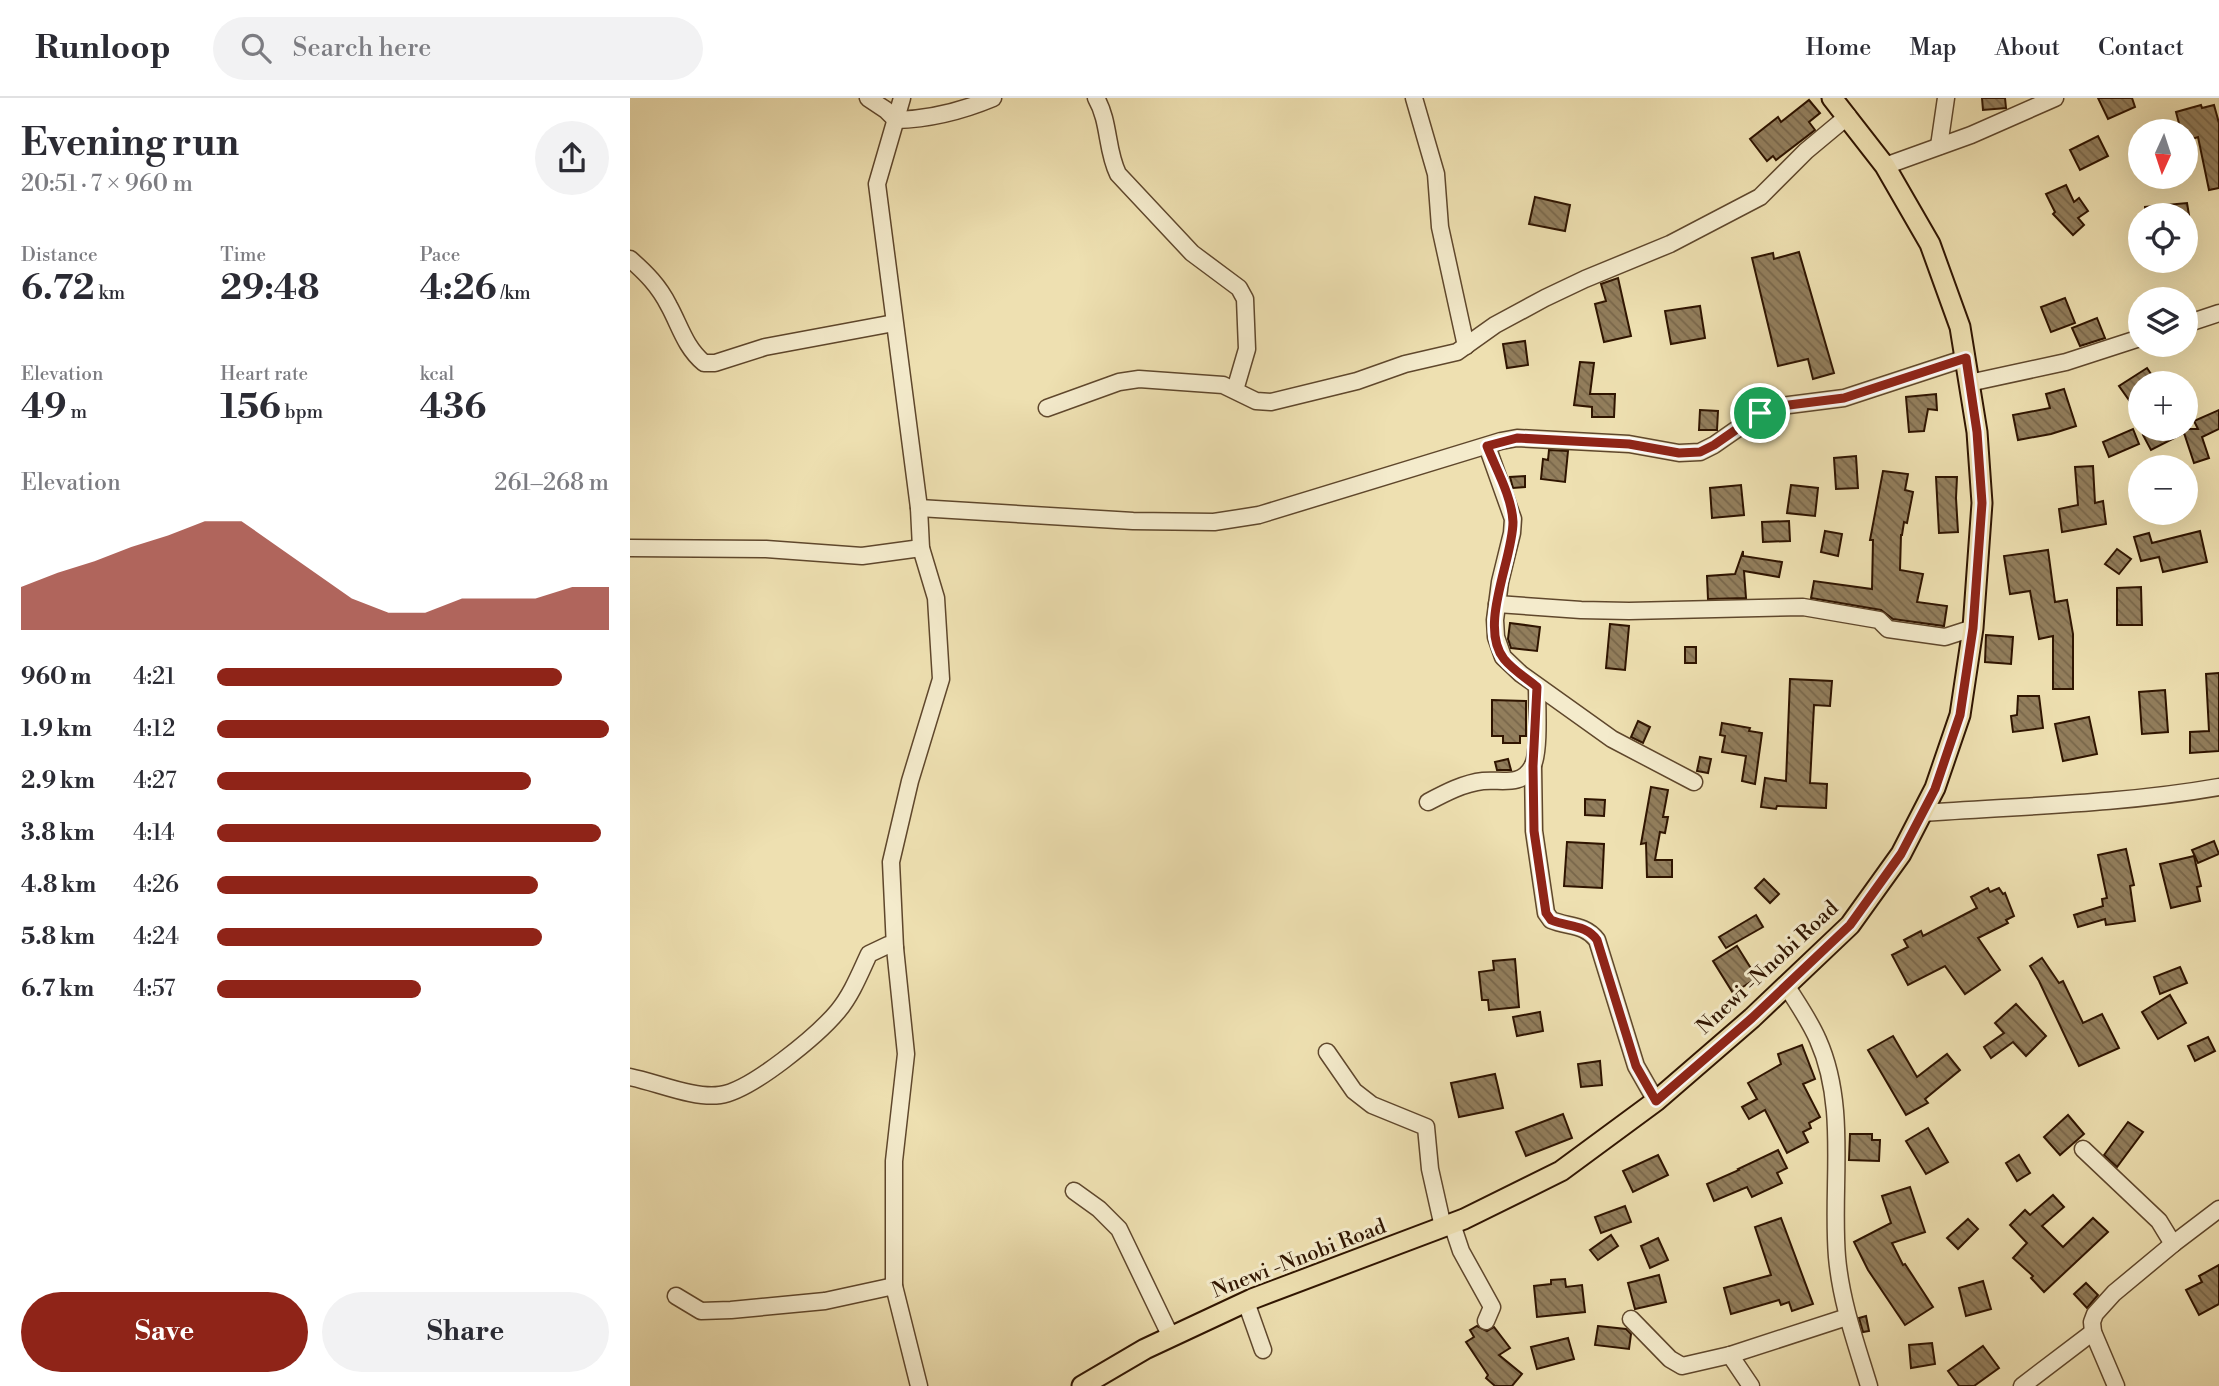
<!DOCTYPE html>
<meta charset="utf-8">
<style>
:root{--surface:#fff;--page:#f2f2f3;--text:#2b2b33;--muted:#7c7c81;--line:#e1e1e2;--accent:#8f2418}
body{margin:0;font-family:"Libre Bodoni",serif;background:var(--page);color:var(--text);height:100vh;display:flex;flex-direction:column;font-size:26px;white-space:nowrap}
*{box-sizing:border-box;margin:0}
p{font-size:23px;color:var(--muted)}
.icon{flex:none;width:38px;height:38px;fill:none;stroke:currentColor;stroke-width:2;stroke-linecap:round;stroke-linejoin:round}
.map{position:relative;flex:1;overflow:hidden}
.panel{display:flex;flex-direction:column;background:var(--surface);width:630px}
.panel>*{flex:none}
.needle{width:46px;rotate:183deg}
.tools{position:absolute;left:1498px;top:21px;display:grid;gap:14px}
.tools a{display:grid;place-items:center;width:70px;height:70px;border-radius:50%;background:var(--surface);box-shadow:0 7px 28px #0002;font-size:35px}
.pin{position:absolute;display:grid;place-items:center;width:60px;height:60px;color:#fff;margin:-30px;border:4px solid #fff;border-radius:50%;box-shadow:0 2px 7px #0007}
.round{display:grid;place-items:center;flex:none;width:74px;height:74px;border-radius:37px;background:var(--page)}
.headline{display:flex;align-items:center;justify-content:space-between;height:119px;padding:0 21px}
h1{font-size:38px;font-weight:700;line-height:52px}
.stats{display:grid;grid-template-columns:repeat(3,1fr);gap:10px;height:119px;padding:7px 21px}
.stats div{display:grid;align-content:center}
.stats b{font-size:35px;font-weight:700}
.stats small{font-size:19px;font-weight:400}
.stats p{font-size:19px}
.chart{height:196px;padding:14px 21px}
.chart p{display:flex;justify-content:space-between}
.chart svg{width:100%;height:126px;margin-top:7px;fill:var(--accent);opacity:.7}
.action{display:flex;gap:14px;margin-top:auto;padding:14px 21px}
.action a{flex:1;height:80px;border-radius:42px;background:var(--accent);color:#fff;font-size:28px;font-weight:700;line-height:80px;text-align:center}
.action a+a{background:var(--page);color:var(--text)}
ul{padding:0 21px;list-style:none;font-size:23px}
li{display:grid;grid-template-columns:112px 84px 1fr;align-items:center;height:52px}
li i{height:18px;border-radius:9px;background:var(--accent)}
header{display:flex;align-items:center;gap:42px;box-sizing:border-box;height:98px;padding:0 35px;background:var(--surface);border-bottom:2px solid var(--line)}
header strong{font-size:33px}
nav{display:flex;gap:38px;margin-inline-start:auto;font-size:24px}
.search{width:490px;height:63px;background:var(--page);display:flex;align-items:center;gap:18px;box-sizing:border-box;padding:0 24px;border-radius:38px;color:var(--muted);font-size:26px}
main{display:flex;flex:1;min-height:0}
.map>svg:first-child{display:block}
</style>
<header>
<strong>Runloop</strong>
<div class="search"><svg class="icon" aria-label="search" viewBox="0 0 24 24"><circle cx="10" cy="10" r="6"/><path d="M15 15l6 6"/></svg>Search here</div>
<nav><a>Home</a><a>Map</a><a>About</a><a>Contact</a></nav>
</header>
<main>
<section class="panel">
<div class="headline"><div><h1>Evening run</h1><p>20:51 · 7 × 960 m</p></div><a class="round"><svg class="icon" aria-label="share" viewBox="0 0 24 24"><path d="M12 15V3M7 8l5-5 5 5M5 13v7h14v-7"/></svg></a></div>
<div class="stats">
<div><p>Distance</p><b>6.72<small> km</small></b></div>
<div><p>Time</p><b>29:48</b></div>
<div><p>Pace</p><b>4:26<small> /km</small></b></div>
</div>
<div class="stats">
<div><p>Elevation</p><b>49<small> m</small></b></div>
<div><p>Heart rate</p><b>156<small> bpm</small></b></div>
<div><p>kcal</p><b>436</b></div>
</div>
<div class="chart"><p><span>Elevation</span>261–268 m</p>
<svg viewBox="0 0 160 44" preserveAspectRatio="none"><path d="M0 44V29L10 24L20 20L30 15L40 11L50 6L60 6L70 15L80 24L90 33L100 38L110 38L120 33L130 33L140 33L150 29L160 29V44z"/></svg>
</div>
<ul>
<li><b>960 m</b>4:21<i style="width:88%"></i></li>
<li><b>1.9 km</b>4:12<i style="width:100%"></i></li>
<li><b>2.9 km</b>4:27<i style="width:80%"></i></li>
<li><b>3.8 km</b>4:14<i style="width:98%"></i></li>
<li><b>4.8 km</b>4:26<i style="width:82%"></i></li>
<li><b>5.8 km</b>4:24<i style="width:83%"></i></li>
<li><b>6.7 km</b>4:57<i style="width:52%"></i></li>
</ul>
<div class="action"><a>Save</a><a>Share</a></div>
</section>
<div class="map">
<svg width="1589" height="1288" viewBox="0 0 1589 1288">
<defs>
<pattern id="building-back-hatch" width="6" height="6" patternUnits="userSpaceOnUse" patternTransform="scale(1.75)"><rect width="6" height="6" fill="#927e5c"/><path d="M-1 5l2 2M0 0l6 6M5-1l2 2" fill="none" stroke="#78664a"/></pattern>
</defs>
<rect width="100%" height="100%" fill="#eee0b1"/>
<filter id="stains"><feTurbulence type="fractalNoise" baseFrequency=".00286" numOctaves="4"/><feColorMatrix values="0 0 0 0 .2 0 0 0 0 .09 0 0 0 0 .02 0 0 0 .5 -.17"/></filter>
<radialGradient id="worn" r=".72"><stop offset=".6" stop-color="#630" stop-opacity="0"/><stop offset="1" stop-color="#630" stop-opacity=".3"/></radialGradient>
<g fill="url(#building-back-hatch)" stroke="#2f1400" stroke-width="2">
<path d="M 1352,0 L 1375,0 L 1376,10 L 1353,12 Z"/>
<path d="M 1468,0 L 1502,0 L 1505,9 L 1478,21 Z"/>
<path d="M 1179,2 L 1190,15 L 1179,24 L 1185,32 L 1146,62 L 1143,58 L 1137,63 L 1120,41 L 1148,19 L 1151,24 Z"/>
<path d="M 1571,7 L 1572,10 L 1584,7 L 1589,25 L 1589,90 L 1579,92 L 1568,39 L 1556,43 L 1556,33 L 1551,33 L 1546,14 Z"/>
<path d="M 1468,38 L 1478,58 L 1450,72 L 1440,52 Z"/>
<path d="M 1436,87 L 1444,104 L 1449,100 L 1458,113 L 1448,120 L 1454,127 L 1443,137 L 1423,116 L 1425,114 L 1416,96 Z"/>
<path d="M 905,99 L 940,107 L 935,133 L 899,126 Z"/>
<path d="M 1557,105 L 1559,117 L 1515,117 L 1515,109 Z"/>
<path d="M 1169,154 L 1204,275 L 1183,281 L 1178,261 L 1148,268 L 1122,160 L 1143,155 L 1144,161 Z"/>
<path d="M 988,180 L 1001,238 L 974,244 L 965,206 L 976,203 L 971,186 Z"/>
<path d="M 1435,200 L 1445,225 L 1421,234 L 1411,209 Z"/>
<path d="M 1070,208 L 1075,240 L 1041,246 L 1035,213 Z"/>
<path d="M 1467,220 L 1475,240 L 1450,248 L 1442,230 Z"/>
<path d="M 895,243 L 898,267 L 877,270 L 873,246 Z"/>
<path d="M 950,264 L 964,265 L 960,296 L 985,296 L 984,319 L 962,319 L 962,309 L 944,307 Z"/>
<path d="M 1517,270 L 1527,285 L 1510,285 L 1510,294 L 1499,302 L 1489,288 Z"/>
<path d="M 1434,291 L 1446,328 L 1421,336 L 1388,342 L 1383,317 L 1420,310 L 1416,296 Z"/>
<path d="M 1306,296 L 1307,312 L 1298,311 L 1294,333 L 1279,334 L 1276,299 Z"/>
<path d="M 1070,312 L 1088,313 L 1087,332 L 1069,332 Z"/>
<path d="M 1589,312 L 1589,331 L 1572,339 L 1579,360 L 1564,365 L 1554,335 L 1521,352 L 1513,337 L 1525,331 L 1568,331 L 1564,323 Z"/>
<path d="M 1503,331 L 1509,346 L 1479,359 L 1473,344 Z"/>
<path d="M 919,352 L 938,353 L 935,384 L 911,381 L 913,361 L 918,362 Z"/>
<path d="M 1226,358 L 1228,390 L 1206,391 L 1204,360 Z"/>
<path d="M 1463,368 L 1465,405 L 1473,403 L 1476,426 L 1432,434 L 1429,411 L 1448,407 L 1445,369 Z"/>
<path d="M 1253,373 L 1278,376 L 1275,392 L 1283,394 L 1277,425 L 1274,424 L 1272,437 L 1271,437 L 1270,472 L 1293,476 L 1287,504 L 1317,508 L 1314,528 L 1263,521 L 1251,512 L 1181,500 L 1184,483 L 1242,491 L 1243,442 L 1240,442 Z"/>
<path d="M 895,378 L 895,389 L 883,390 L 880,379 Z"/>
<path d="M 1306,379 L 1327,379 L 1326,400 L 1328,434 L 1309,435 Z"/>
<path d="M 1111,387 L 1114,417 L 1082,420 L 1080,390 Z"/>
<path d="M 1161,387 L 1188,390 L 1185,418 L 1157,415 Z"/>
<path d="M 1159,423 L 1160,443 L 1133,444 L 1132,424 Z"/>
<path d="M 1195,433 L 1212,436 L 1208,458 L 1191,454 Z"/>
<path d="M 1570,433 L 1577,464 L 1533,474 L 1529,459 L 1511,463 L 1504,439 L 1519,435 L 1522,445 Z"/>
<path d="M 1487,451 L 1501,461 L 1489,476 L 1475,466 Z"/>
<path d="M 1418,452 L 1425,504 L 1437,502 L 1443,536 L 1443,591 L 1423,591 L 1423,538 L 1409,541 L 1400,493 L 1380,496 L 1374,458 Z"/>
<path d="M 1113,453 L 1113,458 L 1152,464 L 1149,479 L 1114,473 L 1116,500 L 1078,501 L 1077,478 L 1105,476 Z"/>
<path d="M 1511,489 L 1512,527 L 1487,527 L 1487,490 Z"/>
<path d="M 880,525 L 910,529 L 907,553 L 881,550 L 878,541 Z"/>
<path d="M 980,526 L 999,528 L 995,572 L 976,570 Z"/>
<path d="M 1356,537 L 1383,539 L 1381,566 L 1355,564 Z"/>
<rect x="1055" y="549" width="11" height="16"/>
<path d="M 1589,575 L 1589,653 L 1560,655 L 1560,634 L 1579,633 L 1576,576 Z"/>
<path d="M 1160,581 L 1202,583 L 1200,608 L 1184,607 L 1180,685 L 1197,686 L 1196,710 L 1147,708 L 1146,711 L 1131,709 L 1135,680 L 1156,683 Z"/>
<path d="M 1535,592 L 1538,634 L 1512,636 L 1509,594 Z"/>
<path d="M 1388,598 L 1409,598 L 1413,630 L 1383,634 L 1381,618 L 1387,617 Z"/>
<path d="M 862,602 L 896,603 L 896,638 L 890,638 L 890,645 L 873,645 L 873,638 L 862,638 Z"/>
<path d="M 1459,619 L 1467,656 L 1433,663 L 1425,626 Z"/>
<path d="M 1008,623 L 1020,629 L 1013,645 L 1001,639 Z"/>
<path d="M 1092,625 L 1120,630 L 1119,633 L 1132,635 L 1125,686 L 1112,683 L 1116,658 L 1092,654 L 1095,638 L 1090,637 Z"/>
<path d="M 1070,659 L 1081,661 L 1078,675 L 1067,673 Z"/>
<path d="M 878,661 L 881,672 L 867,672 L 865,664 Z"/>
<path d="M 1021,689 L 1038,692 L 1033,719 L 1038,719 L 1035,735 L 1030,734 L 1025,762 L 1042,762 L 1042,779 L 1017,779 L 1016,745 L 1011,746 Z"/>
<path d="M 955,701 L 975,702 L 974,718 L 955,717 Z"/>
<path d="M 1584,743 L 1589,756 L 1568,765 L 1562,752 Z"/>
<path d="M 937,744 L 974,746 L 972,790 L 934,788 Z"/>
<path d="M 1496,751 L 1504,787 L 1500,788 L 1505,823 L 1476,827 L 1475,821 L 1448,829 L 1444,817 L 1473,808 L 1472,801 L 1477,800 L 1468,757 Z"/>
<path d="M 1564,758 L 1571,788 L 1567,789 L 1570,803 L 1541,810 L 1530,766 Z"/>
<path d="M 1134,781 L 1149,796 L 1140,805 L 1125,790 Z"/>
<path d="M 1358,790 L 1360,794 L 1369,790 L 1373,796 L 1375,795 L 1384,818 L 1376,822 L 1378,825 L 1348,840 L 1370,872 L 1335,896 L 1315,868 L 1278,887 L 1262,857 L 1278,849 L 1274,842 L 1291,833 L 1293,838 L 1347,810 L 1341,799 Z"/>
<path d="M 1126,817 L 1133,829 L 1096,850 L 1089,839 Z"/>
<path d="M 1107,848 L 1127,880 L 1103,895 L 1083,863 Z"/>
<path d="M 1412,860 L 1429,885 L 1433,883 L 1453,925 L 1472,916 L 1489,950 L 1449,968 L 1409,883 L 1400,868 Z"/>
<path d="M 885,861 L 889,909 L 859,912 L 858,902 L 852,902 L 849,874 L 864,872 L 863,863 Z"/>
<path d="M 1550,869 L 1557,885 L 1530,896 L 1524,879 Z"/>
<path d="M 1540,897 L 1556,925 L 1528,941 L 1512,914 Z"/>
<path d="M 1386,906 L 1416,938 L 1396,958 L 1383,944 L 1361,960 L 1354,949 L 1374,935 L 1365,925 Z"/>
<path d="M 910,914 L 913,933 L 887,938 L 883,919 Z"/>
<path d="M 1263,938 L 1287,979 L 1317,956 L 1330,972 L 1295,1001 L 1298,1005 L 1276,1017 L 1238,952 Z"/>
<path d="M 1578,939 L 1585,953 L 1565,963 L 1558,948 Z"/>
<path d="M 1172,947 L 1185,981 L 1173,986 L 1190,1019 L 1179,1025 L 1181,1030 L 1173,1034 L 1178,1044 L 1157,1055 L 1135,1012 L 1119,1021 L 1112,1009 L 1127,1001 L 1118,985 L 1151,966 L 1148,956 Z"/>
<path d="M 970,963 L 972,987 L 951,989 L 948,966 Z"/>
<path d="M 865,976 L 873,1010 L 829,1019 L 821,985 Z"/>
<path d="M 933,1016 L 942,1040 L 896,1058 L 886,1034 Z"/>
<path d="M 1438,1017 L 1454,1036 L 1430,1057 L 1414,1039 Z"/>
<path d="M 1498,1024 L 1513,1034 L 1487,1069 L 1474,1057 Z"/>
<path d="M 1298,1030 L 1318,1064 L 1296,1076 L 1276,1043 Z"/>
<path d="M 1220,1036 L 1242,1036 L 1242,1042 L 1250,1042 L 1249,1063 L 1219,1062 Z"/>
<path d="M 1148,1052 L 1157,1070 L 1147,1075 L 1152,1085 L 1122,1099 L 1117,1089 L 1084,1103 L 1077,1086 L 1109,1072 L 1108,1071 Z"/>
<path d="M 1028,1057 L 1038,1077 L 1003,1094 L 993,1073 Z"/>
<path d="M 1389,1057 L 1400,1075 L 1387,1083 L 1376,1065 Z"/>
<path d="M 1280,1089 L 1295,1134 L 1262,1145 L 1273,1167 L 1275,1166 L 1303,1209 L 1275,1227 L 1238,1172 L 1224,1144 L 1261,1125 L 1252,1098 Z"/>
<path d="M 1423,1097 L 1434,1109 L 1412,1128 L 1433,1149 L 1463,1120 L 1478,1134 L 1414,1194 L 1401,1180 L 1403,1178 L 1383,1160 L 1397,1145 L 1380,1127 L 1395,1112 L 1400,1117 Z"/>
<path d="M 995,1108 L 1001,1124 L 971,1135 L 965,1119 Z"/>
<path d="M 1151,1120 L 1183,1206 L 1162,1213 L 1159,1204 L 1151,1207 L 1149,1202 L 1101,1216 L 1094,1190 L 1141,1177 L 1125,1129 Z"/>
<path d="M 1338,1121 L 1348,1131 L 1328,1151 L 1317,1140 Z"/>
<path d="M 981,1137 L 988,1148 L 968,1162 L 960,1152 Z"/>
<path d="M 1028,1140 L 1038,1162 L 1020,1170 L 1011,1148 Z"/>
<path d="M 1589,1167 L 1589,1206 L 1569,1217 L 1556,1192 L 1572,1184 L 1569,1178 Z"/>
<path d="M 1029,1177 L 1036,1204 L 1005,1211 L 998,1185 Z"/>
<path d="M 935,1181 L 936,1189 L 952,1187 L 955,1214 L 907,1219 L 904,1188 L 921,1186 L 921,1182 Z"/>
<path d="M 1353,1183 L 1361,1211 L 1336,1218 L 1329,1190 Z"/>
<path d="M 1456,1185 L 1468,1197 L 1457,1210 L 1444,1196 Z"/>
<path d="M 1236,1218 L 1239,1233 L 1233,1234 L 1229,1220 Z"/>
<path d="M 847,1228 L 857,1233 L 864,1229 L 880,1250 L 869,1257 L 892,1276 L 882,1288 L 865,1288 L 856,1280 L 858,1277 L 836,1244 L 844,1239 L 840,1232 Z"/>
<path d="M 968,1228 L 996,1231 L 1001,1236 L 999,1251 L 965,1247 Z"/>
<path d="M 938,1240 L 944,1261 L 907,1271 L 901,1249 Z"/>
<path d="M 1302,1245 L 1305,1266 L 1281,1270 L 1279,1247 Z"/>
<path d="M 1353,1248 L 1369,1270 L 1344,1288 L 1329,1288 L 1318,1273 Z"/>
</g>
<g fill="none" stroke-linecap="round" stroke-linejoin="round">
<defs>
<g id="minor">
<path d="M 238,0 L 256,12 L 266,22 C 300,21 332,13 363,0"/>
<path d="M 272,0 L 247,86 L 289,410 L 291,450 L 306,500 L 311,581 L 280,683 L 261,764 L 265,850 L 276,956 L 264,1063 L 264,1188 L 289,1288"/>
<path d="M 466,0 C 480,24 476,52 488,76 L 562,155 L 609,190 L 615,201 L 617,251 L 605,292"/>
<path d="M 784,0 L 806,76 L 810,129 L 836,248"/>
<path d="M 1309,48 L 1316,0"/>
<path d="M 1255,68 L 1341,37 L 1425,0"/>
<path d="M 0,161 C 16,175 29,188 39,208 C 50,228 55,249 74,265 L 85,265 L 135,249 L 264,225"/>
<path d="M 1556,226 L 1589,215"/>
<path d="M 1339,285 L 1436,264 L 1510,240"/>
<path d="M 417,310 L 489,284 L 509,281 L 593,287 L 626,303 L 641,304 L 727,283 L 775,266 L 827,254 L 865,227 L 915,200 L 955,181 L 1040,146 L 1130,99 L 1176,53 L 1218,18"/>
<path d="M 857,348 L 883,421 L 882,435 L 870,484 L 865,522 L 866,539 L 873,559 L 891,576 L 982,641 L 1064,684"/>
<path d="M 289,410 L 503,423 L 584,424 L 629,417 L 871,343 L 887,340 L 999,346 L 1049,355 L 1070,354 L 1084,347 L 1130,315 L 1151,308 L 1214,300 L 1336,260"/>
<path d="M 0,450 L 136,451 L 232,458 L 291,450"/>
<path d="M 867,506 L 951,512 L 999,513 L 1173,509 L 1249,522 L 1258,531 L 1315,539 L 1343,530"/>
<path d="M 903,668 L 904,733 L 916,815 L 921,822 C 938,829 955,826 967,842 L 1006,968 L 1026,1003"/>
<path d="M 798,704 C 815,695 834,685 853,683 C 871,681 891,689 902,669 C 910,656 907,606 907,589"/>
<path d="M 1293,715 C 1391,708 1492,706 1589,689"/>
<path d="M 1156,887 C 1167,905 1180,923 1188,942 C 1218,1009 1201,1088 1207,1159 C 1211,1204 1226,1245 1239,1288"/>
<path d="M 697,954 L 724,993 L 742,1007 L 796,1029 L 800,1071 L 813,1129"/>
<path d="M 0,979 C 26,984 64,1001 90,997 C 121,993 188,937 208,913 C 222,896 230,875 239,856 L 258,847 L 265,850"/>
<path d="M 1453,1051 L 1529,1123 L 1543,1146"/>
<path d="M 444,1093 L 469,1111 L 489,1131 L 541,1239"/>
<path d="M 822,1126 L 831,1153 L 862,1209 L 856,1223"/>
<path d="M 46,1198 L 71,1213 L 101,1212 L 195,1203 L 264,1188"/>
<path d="M 616,1204 L 633,1252"/>
<path d="M 1001,1221 L 1040,1261 L 1052,1268 L 1100,1257 L 1217,1219"/>
<path d="M 1100,1257 L 1121,1288"/>
<path d="M 1392,1288 L 1463,1234"/>
<path d="M 1486,1288 L 1463,1234 L 1462,1224 L 1465,1216 L 1484,1195 L 1543,1146 L 1589,1111"/>
</g>
<path id="major" d="M 452,1288 L 515,1251 L 622,1201 L 834,1121 L 931,1073 L 1026,1003 L 1122,920 L 1220,827 L 1271,756 L 1305,690 L 1330,617 L 1343,530 L 1352,405 L 1347,334 L 1330,229 L 1300,146 L 1255,68 L 1202,0"/>
</defs>
<use href="#minor" stroke="#5f472c" stroke-width="19"/>
<use href="#major" stroke="#2f1400" stroke-width="23"/>
<use href="#minor" stroke="#f4ebcc" stroke-width="16"/>
<use href="#major" stroke="#eee0b1" stroke-width="19"/>
</g>
<g fill="none" stroke-linecap="round" stroke-linejoin="round">
<defs>
<path id="route" d="M 1336,260 L 1347,334 L 1352,405 L 1343,530 L 1330,617 L 1305,691 L 1271,756 L 1220,827 L 1122,920 L 1026,1003 L 1006,968 L 967,842 C 956,826 937,829 921,822 L 916,815 L 904,733 L 903,668 L 907,589 C 896,580 883,572 874,561 C 848,528 883,461 883,424 C 882,399 866,371 857,348 L 887,340 L 999,346 L 1049,355 L 1070,354 L 1084,347 L 1130,315 L 1151,308 L 1214,300 Z"/>
</defs>
<use href="#route" stroke="#fff" stroke-width="14"/>
<use href="#route" stroke="#8f2418" stroke-width="9"/>
</g>
<g text-anchor="middle" dominant-baseline="central" stroke-width="6" stroke-linejoin="round" paint-order="stroke">
<g font-size="21" fill="#2f1400" stroke="#f4ebcc">
<text transform="translate(1138 870) rotate(-43)">Nnewi -Nnobi Road</text>
<text transform="translate(669 1161) rotate(-21)">Nnewi -Nnobi Road</text>
</g>
</g>
<rect width="100%" height="100%" filter="url(#stains)"/>
<rect width="100%" height="100%" fill="url(#worn)"/>
</svg>
<div class="tools">
<a><svg class="needle" viewBox="-14 -14 28 28"><path d="M0-13l5 13h-10z" fill="#e53935"/><path d="M0 13l5-13h-10z" fill="#7c7c81"/></svg></a>
<a><svg class="icon" aria-label="locate" viewBox="0 0 24 24"><circle cx="12" cy="12" r="6"/><path d="M12 2v4M12 18v4M2 12h4M18 12h4"/></svg></a>
<a><svg class="icon" aria-label="layers" viewBox="0 0 24 24"><path d="M12 4l9 5-9 5-9-5zM3 14l9 5 9-5"/></svg></a>
<a>+</a>
<a>−</a>
</div>
<div class="pin" style="left:1130px;top:315px;background:#1e9e55"><svg class="icon" aria-label="arrive" viewBox="0 0 24 24"><path d="M6 21V4h12l-3 4 3 4H6"/></svg></div>
</div>
</main>
